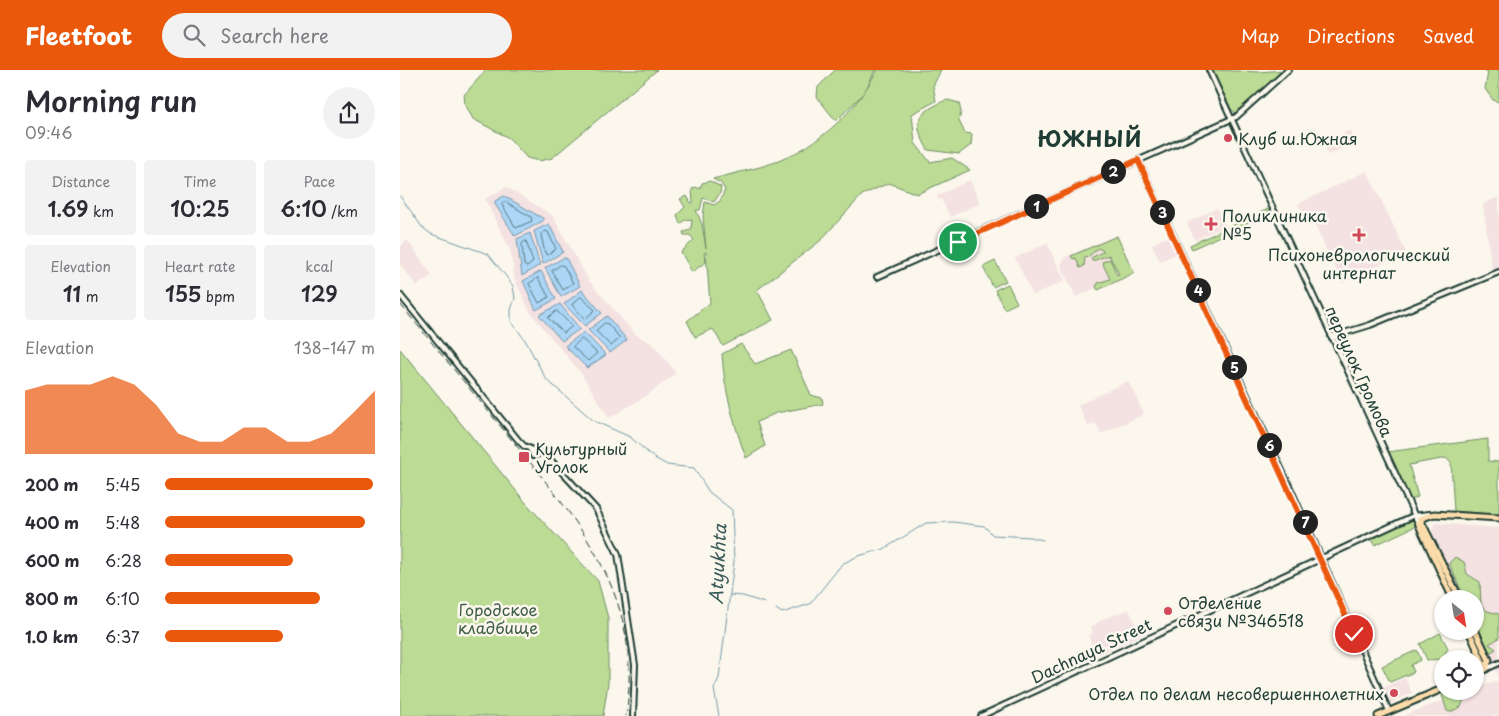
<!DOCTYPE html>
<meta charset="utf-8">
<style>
:root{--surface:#fff;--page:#f2f2f3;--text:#2b2b33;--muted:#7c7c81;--accent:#ea580c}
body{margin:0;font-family:"Playpen Sans",sans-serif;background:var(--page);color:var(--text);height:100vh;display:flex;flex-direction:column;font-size:19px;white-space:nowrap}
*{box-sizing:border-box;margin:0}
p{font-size:16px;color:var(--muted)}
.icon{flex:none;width:28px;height:28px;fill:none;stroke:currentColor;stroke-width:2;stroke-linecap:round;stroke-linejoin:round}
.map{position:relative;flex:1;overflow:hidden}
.side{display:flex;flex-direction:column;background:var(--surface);width:400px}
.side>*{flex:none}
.needle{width:32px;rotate:150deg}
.buttons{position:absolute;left:1034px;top:520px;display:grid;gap:10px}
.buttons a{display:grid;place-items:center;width:50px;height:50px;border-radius:50%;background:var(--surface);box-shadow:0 1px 4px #0004;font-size:25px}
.pin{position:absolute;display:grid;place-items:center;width:42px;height:42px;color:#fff;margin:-21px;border:2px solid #fff;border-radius:50%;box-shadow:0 1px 5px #0007}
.km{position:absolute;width:25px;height:25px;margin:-12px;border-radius:50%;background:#222;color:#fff;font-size:14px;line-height:25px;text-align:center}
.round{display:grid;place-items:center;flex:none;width:52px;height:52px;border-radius:26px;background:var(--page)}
.overview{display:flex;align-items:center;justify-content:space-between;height:85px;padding:0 25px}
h1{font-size:28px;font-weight:600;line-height:38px}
.stats{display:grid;grid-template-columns:repeat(3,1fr);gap:8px;height:85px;padding:5px 25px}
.stats div{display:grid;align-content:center;border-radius:5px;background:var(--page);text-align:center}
.stats b{font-size:21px;font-weight:600}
.stats small{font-size:14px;font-weight:400}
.stats p{font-size:14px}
.chart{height:140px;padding:10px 25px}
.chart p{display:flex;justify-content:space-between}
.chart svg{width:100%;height:90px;margin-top:5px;fill:var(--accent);opacity:.7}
ul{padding:0 25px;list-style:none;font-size:16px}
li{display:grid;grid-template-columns:80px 60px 1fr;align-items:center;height:38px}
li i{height:12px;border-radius:6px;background:var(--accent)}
header{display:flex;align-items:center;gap:30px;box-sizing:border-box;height:70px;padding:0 25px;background:var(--accent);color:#fff}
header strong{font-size:24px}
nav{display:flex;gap:28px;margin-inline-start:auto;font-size:18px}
.search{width:350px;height:45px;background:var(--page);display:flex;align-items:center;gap:12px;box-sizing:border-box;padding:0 18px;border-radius:28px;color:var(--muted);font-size:19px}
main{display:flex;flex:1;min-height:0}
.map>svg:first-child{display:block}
</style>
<header>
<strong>Fleetfoot</strong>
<div class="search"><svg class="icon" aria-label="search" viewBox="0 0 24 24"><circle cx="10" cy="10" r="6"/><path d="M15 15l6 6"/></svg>Search here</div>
<nav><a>Map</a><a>Directions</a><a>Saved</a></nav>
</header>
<main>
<section class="side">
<div class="overview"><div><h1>Morning run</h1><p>09:46</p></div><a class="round"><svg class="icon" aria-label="share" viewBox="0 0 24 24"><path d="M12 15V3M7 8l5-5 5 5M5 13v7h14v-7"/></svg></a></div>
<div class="stats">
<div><p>Distance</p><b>1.69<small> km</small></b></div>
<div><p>Time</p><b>10:25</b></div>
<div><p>Pace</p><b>6:10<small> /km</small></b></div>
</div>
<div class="stats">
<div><p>Elevation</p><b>11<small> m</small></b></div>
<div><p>Heart rate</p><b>155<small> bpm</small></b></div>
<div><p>kcal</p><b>129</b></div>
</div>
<div class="chart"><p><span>Elevation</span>138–147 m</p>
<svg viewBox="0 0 160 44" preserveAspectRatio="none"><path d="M0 44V13L10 10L20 10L30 10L40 6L50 10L60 20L70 34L80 38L90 38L100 31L110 31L120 38L130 38L140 34L150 24L160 13V44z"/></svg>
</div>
<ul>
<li><b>200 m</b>5:45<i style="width:99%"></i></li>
<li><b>400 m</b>5:48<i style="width:95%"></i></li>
<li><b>600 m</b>6:28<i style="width:61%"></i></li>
<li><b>800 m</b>6:10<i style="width:74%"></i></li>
<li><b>1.0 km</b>6:37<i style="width:56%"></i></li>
</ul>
</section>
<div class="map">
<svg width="1099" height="646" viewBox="0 0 1099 646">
<rect width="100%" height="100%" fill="#fbf7ec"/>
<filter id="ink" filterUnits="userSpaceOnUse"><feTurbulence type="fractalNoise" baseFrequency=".02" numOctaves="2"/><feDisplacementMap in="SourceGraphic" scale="10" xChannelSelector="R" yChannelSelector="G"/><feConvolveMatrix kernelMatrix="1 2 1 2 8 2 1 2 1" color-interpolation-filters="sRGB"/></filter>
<g filter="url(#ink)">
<g fill="#f4e1e1">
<path d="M 950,60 L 955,72 L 928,85 L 923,73 Z"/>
<path d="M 967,101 L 1006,182 L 942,213 L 910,145 L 905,147 L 898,134 Z"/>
<path d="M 570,110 L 580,133 L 550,147 L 541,129 L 539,130 L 537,126 Z"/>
<path d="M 106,117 L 152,145 L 189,211 L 236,265 L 254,275 L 276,303 L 248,325 L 209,348 L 181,303 L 130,242 L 115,210 L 111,182 L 85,129 Z"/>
<path d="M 1099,127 L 1099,198 L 1092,201 L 1083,134 Z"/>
<path d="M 817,138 L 826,155 L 795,170 L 787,153 Z"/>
<path d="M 717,165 L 734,200 L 676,227 L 661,196 L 663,191 L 665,187 Z"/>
<path d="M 769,166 L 778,183 L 760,191 L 752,174 Z"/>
<path d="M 7,170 L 32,205 L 17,216 L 0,194 L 0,177 Z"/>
<path d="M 647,173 L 665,211 L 633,225 L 615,188 Z"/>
<path d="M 728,311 L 744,344 L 701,364 L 695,353 L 688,356 L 678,335 Z"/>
<path d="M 1035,453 L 1099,458 L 1099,607 L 1075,556 L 1075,529 L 1063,529 L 1032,462 Z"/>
<path d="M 729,540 L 741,565 L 697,585 L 688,566 L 693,563 L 691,557 L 705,548 Z"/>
<path d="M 1005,608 L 1012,623 L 989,634 L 982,618 Z"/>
<path d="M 1099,610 L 1099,646 L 1003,646 L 1068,621 L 1075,621 L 1075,619 Z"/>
</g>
<g fill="#bcdc95" stroke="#6e8c64">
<path d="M 86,0 L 257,0 L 152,88 L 139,91 L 127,88 L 109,68 L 73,49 L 65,34 L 64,25 Z"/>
<path d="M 435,0 L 475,0 L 465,22 L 436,51 L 417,27 L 418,17 Z"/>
<path d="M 477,0 L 541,0 L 533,16 L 536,31 L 512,44 L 515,73 L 530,92 L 552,88 L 570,100 L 517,124 L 489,113 L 462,125 L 420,171 L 357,220 L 373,250 L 323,276 L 313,259 L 295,267 L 287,251 L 310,233 L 306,182 L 304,183 L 306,192 L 292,202 L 281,182 L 294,170 L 290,165 L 284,165 L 283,162 L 291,160 L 292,149 L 285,150 L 280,154 L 277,145 L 285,137 L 280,129 L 287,126 L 291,133 L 293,133 L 292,119 L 296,117 L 300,119 L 302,113 L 310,111 L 321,117 L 320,123 L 314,132 L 303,128 L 300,140 L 296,140 L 302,154 L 306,178 L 303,146 L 305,132 L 314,135 L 320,131 L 325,120 L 321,113 L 313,109 C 334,103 356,99 376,92 C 419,75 457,41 477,0 Z"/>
<path d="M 812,0 L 859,2 L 884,0 L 837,44 L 831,39 Z"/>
<path d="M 1084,0 L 1099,0 L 1099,32 L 1093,30 L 1085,19 L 1088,2 Z"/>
<path d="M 548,30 L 559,33 L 561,42 L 559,51 L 565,63 L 572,64 L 571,75 L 559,84 L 528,80 C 518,61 511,49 534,36 C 541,33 541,31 548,30 Z"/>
<path d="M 868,139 L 869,143 L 792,179 L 790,175 Z"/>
<path d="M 717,166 L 734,203 L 698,220 L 696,217 L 698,213 L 710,209 L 702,192 L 710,189 L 717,205 L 719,204 L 709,185 L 692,191 L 691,188 L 704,181 L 698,178 L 687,188 L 685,186 L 684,196 L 680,198 L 676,188 L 673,189 L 671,186 Z"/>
<path d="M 595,191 L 606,211 L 593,217 L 583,197 Z"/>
<path d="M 608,214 L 617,233 L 604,239 L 595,220 Z"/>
<path d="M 341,274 L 355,294 L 391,280 L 411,325 L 422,328 L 423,334 L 376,343 L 357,352 L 365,376 L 346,388 C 334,354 324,320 322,284 Z"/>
<path d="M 0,279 L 126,433 L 198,511 L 208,548 L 208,613 L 203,646 L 0,646 Z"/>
<path d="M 1088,369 L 1088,391 L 1099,392 L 1099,445 L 1054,441 L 1051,393 L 1046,388 L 1009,395 L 1018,427 L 1008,431 L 987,382 Z"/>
<path d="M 1013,449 L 1016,456 L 975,475 L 971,468 Z"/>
<path d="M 1055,487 L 1064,492 L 1067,504 L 1080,512 L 1081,535 L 1087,541 L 1099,544 L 1099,568 L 1089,574 L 1096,579 L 1089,583 L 1075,551 L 1075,529 L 1065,529 L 1049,493 Z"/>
<path d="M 1040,563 L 1048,578 L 1043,589 L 1027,590 L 1020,574 Z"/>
<path d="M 1017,580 L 1021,590 L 1011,595 L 1014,602 L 990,612 L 982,596 Z"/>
<path d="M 1050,621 L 1068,621 L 1071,626 L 1065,626 L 1061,637 L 1050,642 L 1047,641 L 1042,625 Z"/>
</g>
<g fill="#acd5f6" stroke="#7498a8">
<path d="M 104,126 L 144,149 L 143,151 L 115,166 L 95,134 L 95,131 Z"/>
<path d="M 149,154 L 163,182 L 143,194 L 134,161 Z"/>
<path d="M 130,163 L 140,195 L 122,206 L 117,169 Z"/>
<path d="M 163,188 L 166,188 L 180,216 L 161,227 L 145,198 Z"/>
<path d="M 141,201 L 156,229 L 136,240 L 123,211 Z"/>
<path d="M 182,220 L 202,243 L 185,256 L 164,234 Z"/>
<path d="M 160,234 L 180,259 L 162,271 L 139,245 Z"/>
<path d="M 207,246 L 227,270 L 210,283 L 188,260 Z"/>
<path d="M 184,262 L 206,285 L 187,298 L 165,276 Z"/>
</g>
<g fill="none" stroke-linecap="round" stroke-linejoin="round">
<g stroke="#577a82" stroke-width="1">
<path d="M 103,132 L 106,132 L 131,147 L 132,151 L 116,158 L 102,135 Z"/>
<path d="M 145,161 L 148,162 L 156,179 L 148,185 L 145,183 L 141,165 Z"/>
<path d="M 126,171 L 133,192 L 127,197 L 124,195 L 122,174 Z"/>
<path d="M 161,195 L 164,196 L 173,213 L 163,220 L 152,201 Z"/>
<path d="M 138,208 L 149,227 L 139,233 L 129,214 Z"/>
<path d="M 181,227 L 195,240 L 185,249 L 172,235 Z"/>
<path d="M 157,241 L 172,256 L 164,263 L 148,248 Z"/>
<path d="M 205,253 L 208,254 L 220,268 L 211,276 L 196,261 Z"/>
<path d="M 182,269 L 197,283 L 188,291 L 173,277 Z"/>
</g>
<g stroke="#7498a8" stroke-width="1">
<path d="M 0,126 L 22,157 L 31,164 L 88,184 L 105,205 L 113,216 L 115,228 L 111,240 L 111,251 L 125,270 L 146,309 L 194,351 L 230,367 L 253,387 L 267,395 L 294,398 L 309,422 L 332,440 L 334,492 L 319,608 L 314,619 L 319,646"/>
<path d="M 330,525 L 343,526 L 365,533"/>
<path d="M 376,539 L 382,543 L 410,534 L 442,494 L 458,486 L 484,479 L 526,453 L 553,452 L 584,456 L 593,465 L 631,467 L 643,470"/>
</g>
<defs>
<g id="minor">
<path d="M 809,0 L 1019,455"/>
<path d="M 738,90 L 891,420 L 989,641"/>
<path d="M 477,207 L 836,47 L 888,0"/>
<path d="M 0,225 L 119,371 L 124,376 L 133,380"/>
<path d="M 931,267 L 970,255 L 1099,202"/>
<path d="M 130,379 L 133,386 L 138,384 L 136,380 L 131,382"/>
<path d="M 137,381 L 146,385 L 196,439 L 218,484 L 235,595 L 233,646"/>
<path d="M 1086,599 L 1099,593"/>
<path d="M 581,646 L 1013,446 L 1029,444"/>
</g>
<g id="major">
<path d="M 1020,449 L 1060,529"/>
<path d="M 1053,529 L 1019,455 L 1020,449 L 1034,444 L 1099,448"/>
<path d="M 1069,561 L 1086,599 L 1089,590 L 1075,560"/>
<path d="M 1075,604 L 1086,599"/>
<path d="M 978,646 L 1042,619"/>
</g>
</defs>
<use href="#minor" stroke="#1f3d34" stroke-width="8"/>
<use href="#major" stroke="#1f3d34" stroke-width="9"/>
<use href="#minor" stroke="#fbf7ec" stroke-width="4"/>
<use href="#major" stroke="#fddcac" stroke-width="5"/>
<path stroke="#1f3d34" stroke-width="1" stroke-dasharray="8 4" stroke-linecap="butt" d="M 0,234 C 37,279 74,324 111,369 C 181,455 244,526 226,646"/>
</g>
</g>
<g fill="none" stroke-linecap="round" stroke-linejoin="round" filter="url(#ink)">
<defs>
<path id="route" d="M 558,172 L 738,90 L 954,564"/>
</defs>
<use href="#route" stroke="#fff" stroke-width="10"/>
<use href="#route" stroke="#ea580c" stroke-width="6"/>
</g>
<g fill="#d1495b" stroke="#fbf7ec" stroke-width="2">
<circle cx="828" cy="68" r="5"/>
<path d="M808.5 146.5h5v5h5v5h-5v5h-5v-5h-5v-5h5z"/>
<path d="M956.5 157.5h5v5h5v5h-5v5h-5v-5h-5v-5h5z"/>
<rect x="118" y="381" width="12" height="12" rx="2.5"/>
<circle cx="768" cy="541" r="5"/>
<circle cx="994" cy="623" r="5"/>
</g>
<g text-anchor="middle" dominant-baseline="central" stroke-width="5" stroke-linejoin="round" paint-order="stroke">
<g font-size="16" fill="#1f3d34" stroke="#fbf7ec" text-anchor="start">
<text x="838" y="68">Клуб ш.Южная</text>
<text x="822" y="145">Поликлиника<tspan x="822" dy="18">№5</tspan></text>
<text x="959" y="184" text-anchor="middle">Психоневрологический<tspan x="959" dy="18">интернат</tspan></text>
<text x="135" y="378">Культурный<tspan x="135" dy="18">Уголок</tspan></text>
<text x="778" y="532">Отделение<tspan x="778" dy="18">связи №346518</tspan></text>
<text x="984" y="623" text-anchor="end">Отдел по делам несовершеннолетних</text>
</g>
<g font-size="16" fill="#1f3d34" stroke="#fbf7ec">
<text transform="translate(960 301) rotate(66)">переулок Громова</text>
<text transform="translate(691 580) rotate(-25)">Dachnaya Street</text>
</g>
<g font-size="16" fill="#3e5d47" stroke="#fbf7ec">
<text x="98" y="539">Городское<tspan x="98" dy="18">кладбище</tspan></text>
</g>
<g font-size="18" font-style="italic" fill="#3b5b5b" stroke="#fbf7ec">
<text transform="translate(317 494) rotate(-87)">Atyukhta</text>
</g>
<g font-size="21" font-weight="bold" letter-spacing="1" fill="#1f3d34" stroke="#fbf7ec">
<text x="690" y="68">ЮЖНЫЙ</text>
</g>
</g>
</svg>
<div class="buttons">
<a><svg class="needle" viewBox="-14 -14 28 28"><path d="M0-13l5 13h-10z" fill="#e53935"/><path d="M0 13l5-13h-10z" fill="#7c7c81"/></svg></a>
<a><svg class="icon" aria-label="locate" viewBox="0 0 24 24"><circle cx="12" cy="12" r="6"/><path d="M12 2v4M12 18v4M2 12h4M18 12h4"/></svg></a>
</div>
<div class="pin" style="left:558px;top:172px;background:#1e9e55"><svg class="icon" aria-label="arrive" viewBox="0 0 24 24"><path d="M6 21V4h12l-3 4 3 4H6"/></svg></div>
<div class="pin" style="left:954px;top:564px;background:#d93025"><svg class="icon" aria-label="check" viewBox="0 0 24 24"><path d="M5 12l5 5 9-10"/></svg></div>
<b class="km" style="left:636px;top:136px">1</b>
<b class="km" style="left:713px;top:101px">2</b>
<b class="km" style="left:762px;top:142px">3</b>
<b class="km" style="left:798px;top:220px">4</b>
<b class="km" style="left:834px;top:297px">5</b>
<b class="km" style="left:869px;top:375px">6</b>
<b class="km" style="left:905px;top:452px">7</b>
</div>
</main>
